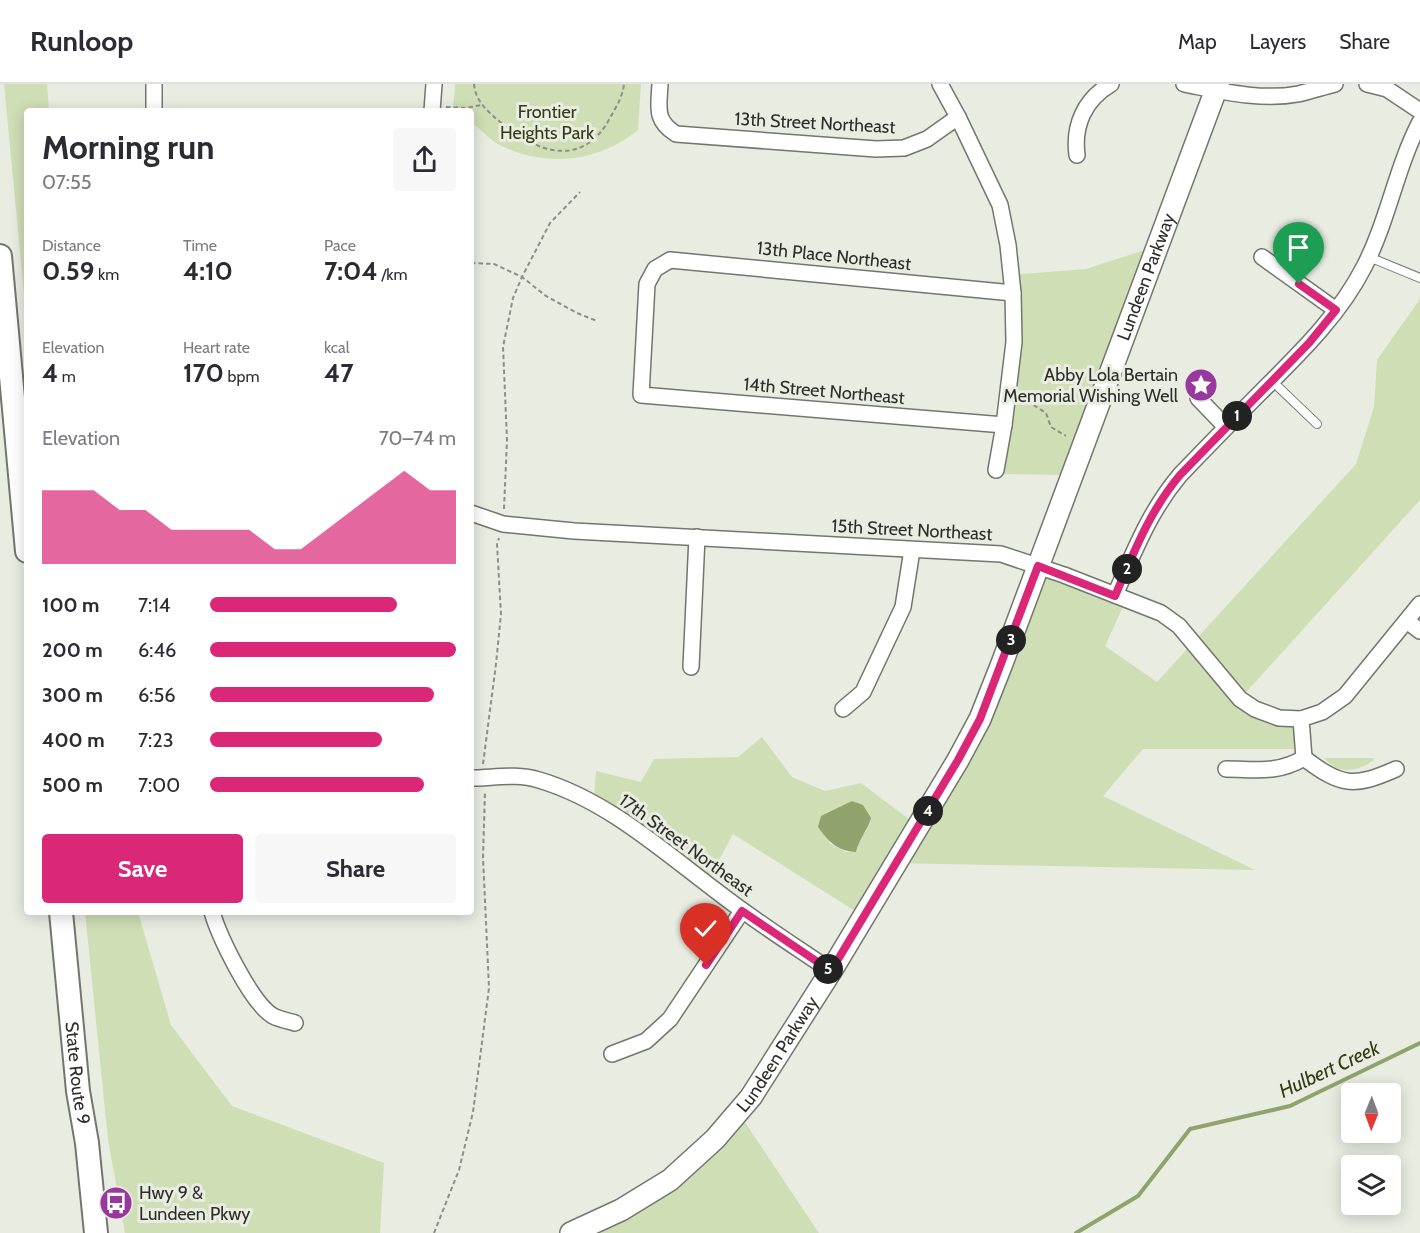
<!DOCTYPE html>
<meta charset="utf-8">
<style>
:root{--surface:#fff;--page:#f7f7f7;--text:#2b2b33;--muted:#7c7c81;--line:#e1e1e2;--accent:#db2777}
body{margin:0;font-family:Cabin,sans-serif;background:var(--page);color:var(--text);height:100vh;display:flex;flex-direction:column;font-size:22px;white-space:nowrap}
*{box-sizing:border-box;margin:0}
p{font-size:20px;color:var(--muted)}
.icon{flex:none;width:33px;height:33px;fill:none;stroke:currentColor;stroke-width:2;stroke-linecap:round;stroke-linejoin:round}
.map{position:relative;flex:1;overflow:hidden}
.drawer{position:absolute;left:24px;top:24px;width:450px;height:807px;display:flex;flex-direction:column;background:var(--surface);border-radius:6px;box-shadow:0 3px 15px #0003}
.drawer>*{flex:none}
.needle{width:39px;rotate:181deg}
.fabs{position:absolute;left:1341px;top:999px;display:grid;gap:12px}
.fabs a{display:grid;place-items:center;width:60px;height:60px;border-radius:6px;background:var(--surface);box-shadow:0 3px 15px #0003;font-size:30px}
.pin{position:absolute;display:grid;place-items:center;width:51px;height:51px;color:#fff;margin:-62px -26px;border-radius:50% 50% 50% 0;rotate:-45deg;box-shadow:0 0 6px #0007}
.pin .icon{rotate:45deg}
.km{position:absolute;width:30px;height:30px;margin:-15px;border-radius:50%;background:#222;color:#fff;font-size:16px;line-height:30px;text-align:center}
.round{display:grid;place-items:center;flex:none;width:63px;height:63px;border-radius:6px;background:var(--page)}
.summary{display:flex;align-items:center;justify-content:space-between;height:102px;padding:0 18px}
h1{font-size:33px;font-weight:700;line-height:45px}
.stats{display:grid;grid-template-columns:repeat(3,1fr);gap:9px;height:102px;padding:6px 18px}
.stats div{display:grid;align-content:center}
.stats b{font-size:26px;font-weight:700}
.stats small{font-size:16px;font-weight:400}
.stats p{font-size:16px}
.chart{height:168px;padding:12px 18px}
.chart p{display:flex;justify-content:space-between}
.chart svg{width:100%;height:108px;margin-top:6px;fill:var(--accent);opacity:.7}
.primary-button{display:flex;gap:12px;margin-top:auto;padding:12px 18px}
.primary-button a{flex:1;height:69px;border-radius:6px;background:var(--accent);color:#fff;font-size:24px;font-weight:700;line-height:69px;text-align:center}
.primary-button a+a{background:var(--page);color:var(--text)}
ul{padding:0 18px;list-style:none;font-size:20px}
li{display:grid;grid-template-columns:96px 72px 1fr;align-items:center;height:45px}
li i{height:15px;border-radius:8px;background:var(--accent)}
header{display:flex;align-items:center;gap:36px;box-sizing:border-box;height:84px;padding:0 30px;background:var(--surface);border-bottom:2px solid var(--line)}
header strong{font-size:28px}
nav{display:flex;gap:33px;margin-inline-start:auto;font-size:21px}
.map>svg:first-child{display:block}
</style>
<header>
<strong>Runloop</strong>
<nav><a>Map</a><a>Layers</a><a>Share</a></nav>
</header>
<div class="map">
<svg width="1420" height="1149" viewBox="0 0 1420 1149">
<rect width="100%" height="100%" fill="#e8ece1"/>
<g fill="#cfdeb5" fill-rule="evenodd">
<path d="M 4,0 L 47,0 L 49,27 L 27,27 L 27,240 Z"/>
<path d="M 455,0 L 641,0 L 638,46 C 600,77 549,84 504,63 C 491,58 482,46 471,38 L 471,27 L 453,27 Z"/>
<path d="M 1157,162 L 1071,391 L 992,390 L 1004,341 L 1010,191 L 1086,185 Z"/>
<path d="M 1420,215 L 1420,416 L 1240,615 L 1301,635 L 1303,665 L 1143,665 L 1103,712 L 1255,786 L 895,779 L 863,832 L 733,750 L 705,802 L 594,717 L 596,687 L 641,698 L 654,675 L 738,673 L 762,653 L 792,693 L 825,707 L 861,699 L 918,742 L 958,676 L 1038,482 L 1126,516 L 1105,562 L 1157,598 L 1356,380 L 1374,323 L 1377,276 ZM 852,717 L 867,746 L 858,757 L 856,768 L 846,768 L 829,759 L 837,725 Z"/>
<path d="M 1324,674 L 1373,674 L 1374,676 C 1358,687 1339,692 1324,674 Z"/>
<path d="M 85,828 L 138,828 L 171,941 L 232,1022 L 384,1079 L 380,1149 L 125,1149 L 108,1056 Z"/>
<path d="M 738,1028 L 819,1149 L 571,1149 L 621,1126 Z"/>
</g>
<path fill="#90a36c" d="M 852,717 L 863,721 L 871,734 C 867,747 859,755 856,768 C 837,767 829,758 818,743 L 821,732 Z"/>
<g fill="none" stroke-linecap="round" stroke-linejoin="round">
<path stroke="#90a36c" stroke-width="4" d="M 1076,1149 L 1138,1112 L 1190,1045 L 1290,1022 L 1420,959"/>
<defs>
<g id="service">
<path d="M 1369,173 L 1420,194"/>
<path d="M 1272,297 L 1317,340"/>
</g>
<g id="minor">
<path d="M 154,0 L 154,27"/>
<path d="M 660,0 C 659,23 654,36 676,50 L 876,65 L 904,64 L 927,55 L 958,33"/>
<path d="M 940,0 L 958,33 L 1000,121 L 1008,161 L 1013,209 L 1014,258 L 1004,341 L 996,386"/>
<path d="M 1184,0 C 1221,7 1261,17 1298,10 C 1311,7 1323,3 1335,0"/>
<path d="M 1367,0 L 1387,5 L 1420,27"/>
<path d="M 432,27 L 434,0"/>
<path d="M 1077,71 C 1073,41 1085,15 1111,0"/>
<path d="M 1262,173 L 1336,226"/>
<path d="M 1198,314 L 1226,343"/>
<path d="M 1004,341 L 641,311 L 647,200 L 655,185 L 670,176 L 1013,209"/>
<path d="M 471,429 L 503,440 L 574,447 L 1001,470 L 1064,491 L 1161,529 L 1179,542 L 1240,615 L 1255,625 L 1279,634 L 1301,635"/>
<path d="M 1115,511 C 1134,468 1149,428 1180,391 C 1206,364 1233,336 1260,309 C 1298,271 1339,232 1364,183 C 1388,137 1396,84 1420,38"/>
<path d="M 1407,537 L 1420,547"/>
<path d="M 691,583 L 697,453"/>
<path d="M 843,625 L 863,608 L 903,523 L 912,466"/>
<path d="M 1304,674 L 1301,635 L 1322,628 L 1345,612 L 1420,520"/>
<path d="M 1226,685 C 1256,685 1277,690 1304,674 C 1341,702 1353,704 1396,685"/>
<path d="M 471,694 C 493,694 517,689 539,696 C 607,716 663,767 719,809 C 755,837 793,861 831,887"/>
<path d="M 212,828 C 219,852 251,919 273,932 C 279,935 288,937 295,939"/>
<path d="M 612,970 L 646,957 L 670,935 L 742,827"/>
</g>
<g id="secondary">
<path id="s1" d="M 571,1149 L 621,1126 L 670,1096 L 715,1055 L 751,1013 L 831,887 L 958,676 L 980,635 L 1001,582 L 1218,0"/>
</g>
<g id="primary">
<path d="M 0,172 L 27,467"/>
<path id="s2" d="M 61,828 L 78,1007 L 87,1059 L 96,1149"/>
</g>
</defs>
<use href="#service" stroke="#73766d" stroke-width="10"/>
<use href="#minor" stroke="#73766d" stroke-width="18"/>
<use href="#secondary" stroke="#73766d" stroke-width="24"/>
<use href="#primary" stroke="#73766d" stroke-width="26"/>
<g stroke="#8d8f88" stroke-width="2" stroke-dasharray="4.5 3" stroke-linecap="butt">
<path d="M 474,0 C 475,16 487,27 499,37 C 535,68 582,86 610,34 C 616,23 623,12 624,0"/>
<path d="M 446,23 L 466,24 L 481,21"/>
<path d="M 471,179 L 494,180 L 522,193 L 546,212 L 577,229 L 597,237"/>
<path d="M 1021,313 L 1046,329 L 1051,343 L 1066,352"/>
<path d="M 504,425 L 507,356 L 503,263 L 513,214 L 522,193 L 550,139 L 580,108"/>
<path d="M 483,680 L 496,580 L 501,530 L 497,460 L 499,454"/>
<path d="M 434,1149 L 459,1086 L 473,1028 L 489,904 L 483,773 L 485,707"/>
</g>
<use href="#service" stroke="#fff" stroke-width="8"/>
<use href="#minor" stroke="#fff" stroke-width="15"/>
<use href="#secondary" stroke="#fff" stroke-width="21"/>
<use href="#primary" stroke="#fff" stroke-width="22"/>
</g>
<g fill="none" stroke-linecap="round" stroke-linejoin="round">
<defs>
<path id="route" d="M 706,881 L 742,827 L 831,887 L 958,676 L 980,635 L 1038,482 L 1115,512 C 1134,468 1149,428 1180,391 L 1309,259 L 1336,226 L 1299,200"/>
</defs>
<use href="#route" stroke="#fff" stroke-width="12"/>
<use href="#route" stroke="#db2777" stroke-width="8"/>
</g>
<defs>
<symbol id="sight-disc" viewBox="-11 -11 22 22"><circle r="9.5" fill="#98379e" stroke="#e8ece1"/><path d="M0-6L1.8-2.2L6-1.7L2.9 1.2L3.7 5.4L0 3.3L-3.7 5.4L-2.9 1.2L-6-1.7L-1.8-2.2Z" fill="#fff"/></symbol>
<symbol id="bus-disc" viewBox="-11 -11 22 22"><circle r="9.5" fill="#98379e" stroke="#e8ece1"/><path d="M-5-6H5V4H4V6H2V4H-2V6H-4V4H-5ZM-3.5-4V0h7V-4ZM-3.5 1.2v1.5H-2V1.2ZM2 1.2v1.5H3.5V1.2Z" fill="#fff"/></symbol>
</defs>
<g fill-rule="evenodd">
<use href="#sight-disc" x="1182" y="282" width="38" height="38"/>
<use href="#bus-disc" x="97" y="1100" width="38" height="38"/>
</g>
<g text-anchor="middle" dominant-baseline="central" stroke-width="6" stroke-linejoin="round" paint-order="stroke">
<g font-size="18" fill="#2f3c12" stroke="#e8ece1">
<text x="547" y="28">Frontier<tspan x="547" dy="21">Heights Park</tspan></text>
</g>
<g font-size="18" fill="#2c2d29" stroke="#e8ece1">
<text transform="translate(815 39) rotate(3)">13th Street Northeast</text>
<text transform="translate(834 172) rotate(6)">13th Place Northeast</text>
<text stroke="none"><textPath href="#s1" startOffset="1143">Lundeen Parkway</textPath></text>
<text transform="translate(824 307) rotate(5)">14th Street Northeast</text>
<text transform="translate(912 446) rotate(3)">15th Street Northeast</text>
<text transform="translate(686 761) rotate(36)">17th Street Northeast</text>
<text stroke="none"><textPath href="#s1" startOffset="279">Lundeen Parkway</textPath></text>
<text stroke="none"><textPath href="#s2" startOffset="162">State Route 9</textPath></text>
</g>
<g font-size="18" fill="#2c2d29" stroke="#e8ece1" text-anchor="end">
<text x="1178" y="291">Abby Lola Bertain<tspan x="1178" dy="21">Memorial Wishing Well</tspan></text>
<text x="139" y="1109" text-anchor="start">Hwy 9 &amp;<tspan x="139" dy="21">Lundeen Pkwy</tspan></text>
</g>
<g font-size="20" font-style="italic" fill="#303c12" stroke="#e8ece1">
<text transform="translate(1329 985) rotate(-25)">Hulbert Creek</text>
</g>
</g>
</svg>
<div class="fabs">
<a><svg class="needle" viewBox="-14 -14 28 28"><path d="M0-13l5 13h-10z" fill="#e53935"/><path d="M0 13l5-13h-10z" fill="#7c7c81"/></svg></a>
<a><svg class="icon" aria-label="layers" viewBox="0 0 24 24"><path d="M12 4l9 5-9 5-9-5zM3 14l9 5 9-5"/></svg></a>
</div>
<div class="pin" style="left:1299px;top:200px;background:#1e9e55"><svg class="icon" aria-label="arrive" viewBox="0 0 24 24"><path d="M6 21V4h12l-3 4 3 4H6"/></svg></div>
<div class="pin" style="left:706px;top:881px;background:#d93025"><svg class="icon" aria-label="check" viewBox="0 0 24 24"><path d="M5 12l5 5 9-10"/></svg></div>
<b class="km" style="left:1237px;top:332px">1</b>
<b class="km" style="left:1127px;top:485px">2</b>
<b class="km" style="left:1011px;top:556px">3</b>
<b class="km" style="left:928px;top:727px">4</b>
<b class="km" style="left:828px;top:885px">5</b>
<section class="drawer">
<div class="summary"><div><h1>Morning run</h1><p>07:55</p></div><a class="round"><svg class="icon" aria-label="share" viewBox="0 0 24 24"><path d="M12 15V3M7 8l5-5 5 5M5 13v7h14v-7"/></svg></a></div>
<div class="stats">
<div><p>Distance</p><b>0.59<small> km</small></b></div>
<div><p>Time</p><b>4:10</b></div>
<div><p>Pace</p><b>7:04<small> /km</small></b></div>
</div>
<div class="stats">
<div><p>Elevation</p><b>4<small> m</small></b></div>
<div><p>Heart rate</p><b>170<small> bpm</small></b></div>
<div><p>kcal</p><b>47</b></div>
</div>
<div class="chart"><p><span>Elevation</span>70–74 m</p>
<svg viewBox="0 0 160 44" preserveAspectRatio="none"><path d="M0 44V14L10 14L20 14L30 22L40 22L50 30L60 30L70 30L80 30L90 38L100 38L110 30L120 22L130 14L140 6L150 14L160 14V44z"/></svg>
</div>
<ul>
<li><b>100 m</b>7:14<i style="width:76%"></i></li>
<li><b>200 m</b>6:46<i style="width:100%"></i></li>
<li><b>300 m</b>6:56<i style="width:91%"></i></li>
<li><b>400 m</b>7:23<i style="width:70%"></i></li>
<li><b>500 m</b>7:00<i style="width:87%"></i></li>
</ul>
<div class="primary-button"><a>Save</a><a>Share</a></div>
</section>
</div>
